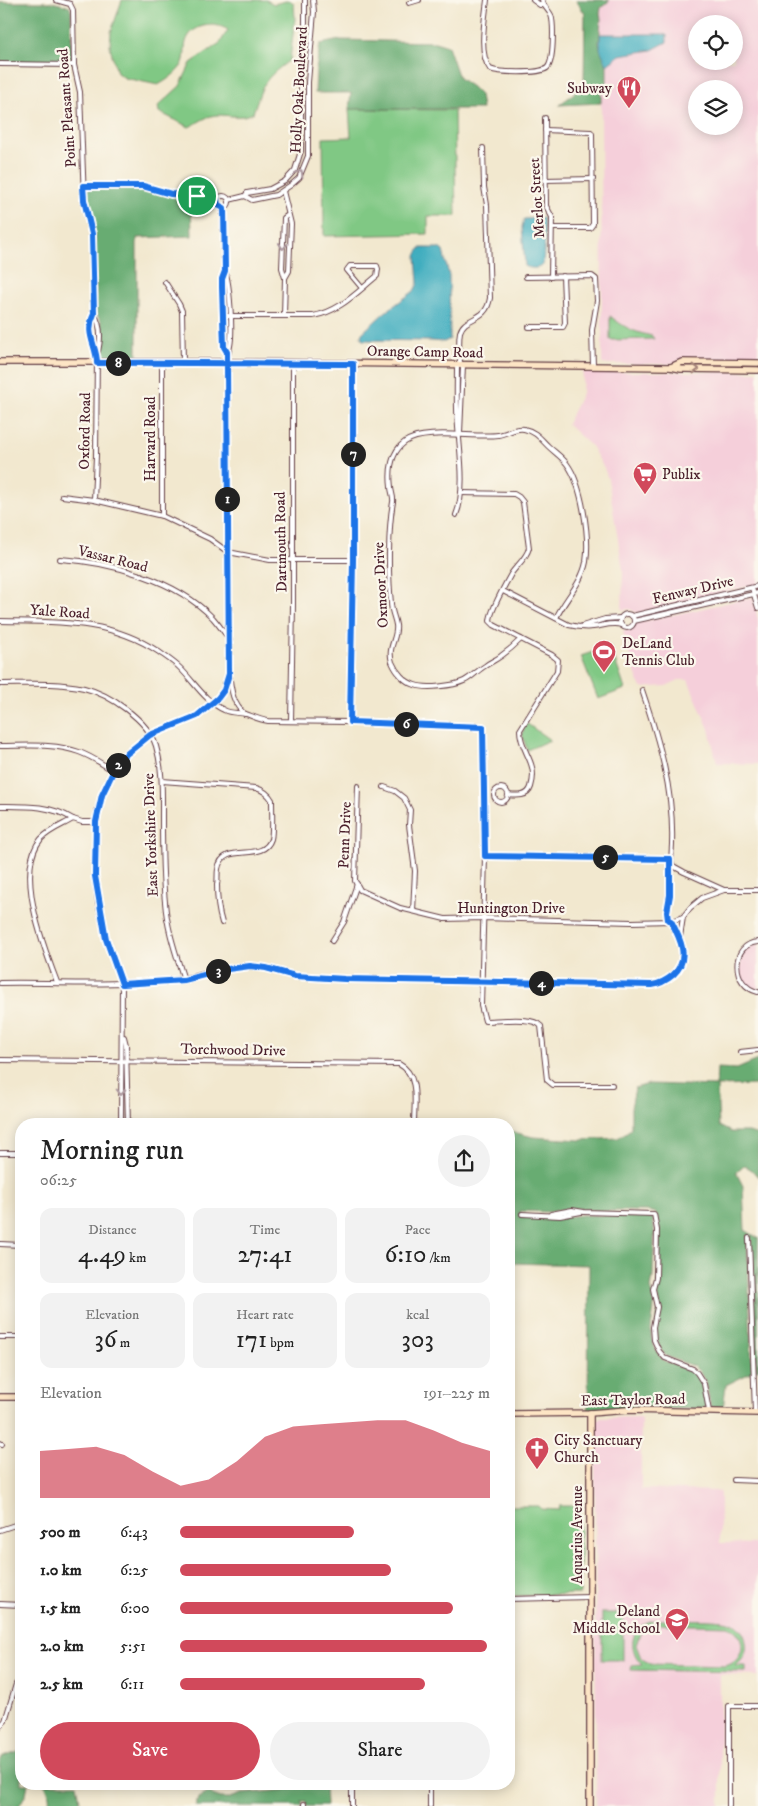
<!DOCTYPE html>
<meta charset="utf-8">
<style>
:root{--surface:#fff;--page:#f2f2f2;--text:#222;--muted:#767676;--accent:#d1495b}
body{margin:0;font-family:"IM FELL DW Pica",serif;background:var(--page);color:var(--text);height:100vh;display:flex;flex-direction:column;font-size:19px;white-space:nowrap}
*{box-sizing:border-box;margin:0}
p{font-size:16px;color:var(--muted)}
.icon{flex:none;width:28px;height:28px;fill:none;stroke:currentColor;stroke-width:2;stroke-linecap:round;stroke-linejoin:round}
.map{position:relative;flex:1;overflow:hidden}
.side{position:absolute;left:15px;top:1118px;width:500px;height:672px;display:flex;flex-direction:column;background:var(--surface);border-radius:20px;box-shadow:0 2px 12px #0003}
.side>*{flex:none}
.tools{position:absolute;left:688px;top:15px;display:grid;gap:10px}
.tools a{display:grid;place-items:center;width:55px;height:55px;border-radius:50%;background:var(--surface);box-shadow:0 2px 12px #0003;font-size:25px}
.pin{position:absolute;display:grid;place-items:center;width:42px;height:42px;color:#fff;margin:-21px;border:2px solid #fff;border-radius:50%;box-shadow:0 1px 5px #0007}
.km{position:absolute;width:25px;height:25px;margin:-12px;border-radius:50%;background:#222;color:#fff;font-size:14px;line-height:25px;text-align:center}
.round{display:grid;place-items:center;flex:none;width:52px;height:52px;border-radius:26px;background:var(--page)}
.overview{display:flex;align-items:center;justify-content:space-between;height:85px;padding:0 25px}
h1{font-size:28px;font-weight:600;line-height:38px}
.stats{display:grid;grid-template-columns:repeat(3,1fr);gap:8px;height:85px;padding:5px 25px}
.stats div{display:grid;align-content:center;border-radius:12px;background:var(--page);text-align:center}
.stats b{font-size:25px;font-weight:600}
.stats small{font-size:14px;font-weight:400}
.stats p{font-size:14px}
.chart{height:140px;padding:10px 25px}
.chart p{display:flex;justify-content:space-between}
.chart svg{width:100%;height:90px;margin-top:5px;fill:var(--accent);opacity:.7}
.button{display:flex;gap:10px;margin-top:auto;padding:10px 25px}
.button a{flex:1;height:58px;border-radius:30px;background:var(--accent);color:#fff;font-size:20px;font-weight:600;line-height:58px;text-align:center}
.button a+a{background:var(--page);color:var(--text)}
ul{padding:0 25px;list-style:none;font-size:16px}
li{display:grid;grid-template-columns:80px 60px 1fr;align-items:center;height:38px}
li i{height:12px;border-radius:6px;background:var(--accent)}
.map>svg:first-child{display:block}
</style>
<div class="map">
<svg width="758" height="1806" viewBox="0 0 758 1806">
<rect width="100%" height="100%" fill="#fbf7ec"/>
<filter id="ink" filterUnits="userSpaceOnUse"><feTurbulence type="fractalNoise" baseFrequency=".02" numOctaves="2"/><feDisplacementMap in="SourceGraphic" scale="10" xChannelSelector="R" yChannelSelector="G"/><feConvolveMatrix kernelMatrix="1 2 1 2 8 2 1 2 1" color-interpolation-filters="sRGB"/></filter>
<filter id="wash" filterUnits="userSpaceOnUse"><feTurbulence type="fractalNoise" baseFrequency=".0096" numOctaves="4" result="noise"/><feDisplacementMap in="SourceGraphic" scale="20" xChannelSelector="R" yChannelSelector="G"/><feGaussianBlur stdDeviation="1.12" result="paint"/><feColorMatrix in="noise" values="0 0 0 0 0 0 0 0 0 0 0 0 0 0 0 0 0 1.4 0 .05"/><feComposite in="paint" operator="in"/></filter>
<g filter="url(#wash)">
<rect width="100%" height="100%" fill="#f2e8cf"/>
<g fill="#f5cfda" fill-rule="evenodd">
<path d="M 610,0 L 758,0 L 758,360 L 682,360 L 669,364 L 602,364 L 601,88 L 607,81 L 607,65 L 620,55 L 652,50 L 667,42 L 667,35 L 663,34 L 600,34 L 601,8 ZM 696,24 L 734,24 L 734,61 L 696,61 ZM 696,89 L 734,89 L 734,126 L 696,126 ZM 611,316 L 620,324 L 636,333 L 652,336 L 610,339 Z"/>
<path d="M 583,372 L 758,372 L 758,584 L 637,613 L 630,609 L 622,610 L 623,570 L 608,479 L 604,468 L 591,446 L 567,424 L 582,393 Z"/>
<path d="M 753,597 L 758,620 L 758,764 L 717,763 L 709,729 L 688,680 L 679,680 L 666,686 L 641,688 L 631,661 L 624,636 L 623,630 L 631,630 L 636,623 L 641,622 Z"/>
<path d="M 754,945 L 758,945 L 758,989 L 753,988 L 744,982 L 740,972 L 741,958 L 745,950 Z"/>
<path d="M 641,1417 L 641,1489 L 720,1491 L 720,1543 L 758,1544 L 758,1676 L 720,1675 L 720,1806 L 596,1806 L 595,1422 L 601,1418 Z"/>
</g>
<g fill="#80c884" stroke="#657458" fill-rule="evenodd">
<path d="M 122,0 L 266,0 L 274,4 L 290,0 L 294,4 L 295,18 L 290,60 C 264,79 263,83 253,113 C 241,119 231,115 218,115 C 207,115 198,123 189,127 L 159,112 L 158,106 L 180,86 L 191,63 L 220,43 L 228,30 C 215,21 191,24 186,42 C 184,50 186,58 182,65 C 177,73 166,81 158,85 L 125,78 L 117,73 L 110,47 L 111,32 Z"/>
<path d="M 349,109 L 454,110 L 456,216 L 428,216 L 428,234 L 324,236 L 323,138 L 351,137 Z"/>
<path d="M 610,316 C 625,328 634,332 652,336 L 654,339 L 610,340 Z"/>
<path d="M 610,646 L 625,689 L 598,699 L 581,656 Z"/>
<path d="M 526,723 L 550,740 L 527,750 L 522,734 Z"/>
<path d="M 509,1506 L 538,1506 L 541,1509 L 559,1510 L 560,1506 L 580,1506 L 580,1594 L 509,1596 Z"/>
<rect x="602" y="1613" width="21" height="47"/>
<path d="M 657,1620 C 673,1620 720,1618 732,1623 C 740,1627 745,1634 746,1642 C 748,1652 743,1660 736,1666 L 746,1666 L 746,1672 L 631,1670 L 632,1665 L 642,1664 C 625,1648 632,1622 657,1620 ZM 653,1624 L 728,1626 C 748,1635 746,1661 725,1666 L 650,1664 L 641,1658 L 636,1645 L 641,1631 Z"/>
</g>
<g fill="#68ac72" stroke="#59664e">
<path d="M 576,0 L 610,0 L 601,8 L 600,14 L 601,19 L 599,44 L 607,65 L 607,81 L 601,88 L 601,103 L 559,105 L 573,94 L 584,81 L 585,14 Z"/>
<path d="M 0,2 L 51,2 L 69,6 L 71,11 L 72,62 L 0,62 Z"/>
<path d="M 340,40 L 435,42 L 448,46 L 459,78 L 472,87 L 480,95 L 482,109 L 349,109 L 351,93 L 315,93 L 316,70 L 320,44 Z"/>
<path d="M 128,188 C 150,189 170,198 191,198 L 192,236 L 137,238 L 137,360 L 99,361 L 103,342 L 101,321 L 96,313 L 95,234 L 86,200 L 85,189 Z"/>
<path d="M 758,1060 L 758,1085 L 717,1086 L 719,1126 L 731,1132 L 749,1132 L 758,1135 L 758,1177 L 752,1170 L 744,1165 L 736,1172 L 743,1186 L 745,1230 L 758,1238 L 758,1370 L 756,1370 L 751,1236 L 747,1235 L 752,1372 L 726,1385 L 723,1409 L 711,1409 L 706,1383 L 699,1371 L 693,1366 L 666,1356 L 661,1350 L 656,1339 L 655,1327 L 659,1306 L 656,1289 L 658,1278 L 659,1230 L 656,1213 L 647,1211 L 606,1211 L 572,1208 L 550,1212 L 520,1211 L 521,1216 L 560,1218 L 582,1215 L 647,1216 L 653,1218 C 656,1237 653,1256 653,1275 C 653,1280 651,1285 651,1290 C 652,1296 654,1300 654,1305 C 654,1318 648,1330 653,1343 C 664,1373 679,1359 694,1373 C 704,1382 705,1397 706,1409 L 628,1408 L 588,1411 L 589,1265 L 509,1263 L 509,1131 L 533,1137 L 581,1140 L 618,1138 L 631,1129 L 631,1108 L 635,1088 L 649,1084 L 716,1086 L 717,1068 L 737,1069 Z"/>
<path d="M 21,1751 L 21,1784 L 28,1784 L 26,1794 L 19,1806 L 0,1806 L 0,1761 L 3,1757 Z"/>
<path d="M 44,1784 L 77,1784 L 81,1806 L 49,1806 C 50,1799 49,1789 44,1784 Z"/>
<path d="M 286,1784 L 325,1784 L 326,1806 L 306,1806 L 306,1801 L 302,1801 L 302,1806 L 195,1806 L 198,1798 L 207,1793 L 221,1798 L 230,1798 L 242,1794 L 285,1790 Z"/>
</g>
<g fill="#41adbf" stroke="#466675">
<path d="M 600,34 L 663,34 L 667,35 L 667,42 L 652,50 L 620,55 L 607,65 L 600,49 Z"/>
<path d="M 543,218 L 545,240 L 543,265 C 539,269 530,269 525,266 L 522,227 L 524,219 Z"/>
<path d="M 420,248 L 439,248 L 443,251 L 449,275 L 450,339 L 444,342 L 432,341 L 363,340 L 361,337 L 362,333 L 384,313 L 414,291 L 418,283 L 416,256 Z"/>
</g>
</g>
<g filter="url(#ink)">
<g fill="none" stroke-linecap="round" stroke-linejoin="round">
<defs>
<g id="street">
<path d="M 56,0 L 70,4 L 73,10 L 74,65 L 80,92 L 84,200 L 92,234 L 94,314 C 102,326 101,341 97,355 L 96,456 L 94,500"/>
<path d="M 487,0 C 485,18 478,54 490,69 C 499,73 539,74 547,68 C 554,62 554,23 551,15 C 549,11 546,8 544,5"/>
<path d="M 533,0 L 540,5 L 544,5 L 542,0"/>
<path d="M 409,3 L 419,0"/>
<path d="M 0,64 L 74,65"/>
<path d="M 545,118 L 546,206 L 552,217 L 551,277"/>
<path d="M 545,130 L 591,132 L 592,134 L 593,224 L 590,228 L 552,228"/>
<path d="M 545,180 L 593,179"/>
<path d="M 83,186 L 143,187 L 171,194 L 197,196 L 217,200"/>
<path d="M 283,191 L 291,224 L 289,271 L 285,278"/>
<circle cx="223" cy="202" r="6"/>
<path d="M 245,196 L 252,200 L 276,195 L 291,185 L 299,178 L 308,156 L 308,82 L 314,12 L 313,0"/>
<path d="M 229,200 L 245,196 L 247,193 L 270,189 L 285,181 L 295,170 L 301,151 L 301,73 L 305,40 L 305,0"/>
<path d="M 223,208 L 225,271 L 222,279 L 222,287 L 224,347 L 227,352"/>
<path d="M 225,271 C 230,284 233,332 230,346 C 229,352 227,356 227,362 L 229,673 C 231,688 232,704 245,714"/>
<path d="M 526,277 L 592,276 L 596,279 L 597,301 L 592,330 L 593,366"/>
<path d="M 165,282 L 179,304 L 182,311 L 183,362"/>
<path d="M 94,314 C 87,328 91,342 97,355"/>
<path d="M 223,316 L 313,316 C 339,312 357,292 377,276 L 378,269 L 377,266 L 350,266 L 347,270 L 362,288"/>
<path d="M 284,316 L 285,278 L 282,268 L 284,218 L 288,215"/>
<path d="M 529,327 L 563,327 L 565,323 L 563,276"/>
<path d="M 460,365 C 460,355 458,342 460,332 C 465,315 486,323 490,298 L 487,205 L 484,187 L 483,148"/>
<path d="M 460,433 L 463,365"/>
<path d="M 461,493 L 514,494 L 519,497 L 523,502 L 529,548 C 526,559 517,565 511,574 C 506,583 490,612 490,621 L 494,625 L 552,655 L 558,660 L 557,671 L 520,730 C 520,752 539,762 531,787 C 528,797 517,796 508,795"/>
<path d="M 62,496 L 94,500 L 162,516 L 210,539 L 228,552 L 270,560 L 353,560"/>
<path d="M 456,515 C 466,491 460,453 458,427 C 456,407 457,386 457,365"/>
<path d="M 162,516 L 162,362"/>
<path d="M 60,559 C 111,562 176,580 213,618 C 219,625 224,632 230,640"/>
<path d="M 752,588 L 758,608"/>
<path d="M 503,591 L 569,625 C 577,627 585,628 593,627 C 603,626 612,622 621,625"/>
<circle cx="627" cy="621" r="7"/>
<path d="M 632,616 L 758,586"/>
<path d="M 0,621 C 56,622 110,619 159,652 C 166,657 174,662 180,668 C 194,682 206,702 224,710 C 231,714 239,712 246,714 C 254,717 260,720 268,721 L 350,722 L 483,727 L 485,856 L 481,1006 L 485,1021 C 498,1021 533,1016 541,1026 L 547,1080 L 553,1085 L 612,1085"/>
<path d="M 634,621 L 758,593"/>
<path d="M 582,626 L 605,619 L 621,618"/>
<path d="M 521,639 C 515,645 508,651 501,656 C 496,660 490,662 485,666 C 478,670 471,678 464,681 C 453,686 426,689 415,685 C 405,682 396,672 392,662 C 387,647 398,638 396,625 C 395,618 391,611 391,603 C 388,575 388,530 393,502 C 394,497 391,492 391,487 C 389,471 391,452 405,442 C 424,428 474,438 498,435 C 507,434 515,427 524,429 C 535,431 540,438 548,446 C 554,452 561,456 567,464 C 582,484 590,537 586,562 C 582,583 565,599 556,618"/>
<path d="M 0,684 C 28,684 56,682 84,688 C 109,694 148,720 156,746 C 163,770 162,794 162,818 C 162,846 162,874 165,902 C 167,929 176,954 184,980"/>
<path d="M 642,690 C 659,740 674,791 672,844 C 671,861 671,877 669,894 C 669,903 667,911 668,920"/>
<path d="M 291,721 L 293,605 L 293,364"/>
<path d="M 350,722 L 353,560 L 353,364"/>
<path d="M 0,746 C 26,746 54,743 79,752 C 91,756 102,764 114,771"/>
<path d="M 162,781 L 256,788 C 263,790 268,793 272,800 C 272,810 273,832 271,839 C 263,864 223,840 218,869 C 217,874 218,880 217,885 C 217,899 218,910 222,923"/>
<path d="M 358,786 L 355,881 L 360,890 L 400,908 L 445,919 L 483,918 L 632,922 L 671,921 L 683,917 L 690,908 L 702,898 L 724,890 L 758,890"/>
<path d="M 384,787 L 395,791 L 404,798 L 410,810 L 409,825 L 415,871 L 413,911"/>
<circle cx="501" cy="795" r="7"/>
<path d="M 0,806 C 26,806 50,805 73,819"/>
<path d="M 485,856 L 670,859 L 673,866 L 684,872 L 724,890"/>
<path d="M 680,937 L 683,917"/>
<path d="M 332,941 L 344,922 L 357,884"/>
<path d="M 758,942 C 730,944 731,986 758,992"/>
<path d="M 57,982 C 44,948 14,871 41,839 C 49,830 63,825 73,819 L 82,822 L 96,822"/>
<path d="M 0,983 C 55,982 110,986 165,981 C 194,979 221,967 251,966 C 266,966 281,973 296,976 C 312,978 329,978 345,979 L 652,985 C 660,984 667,980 673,975 C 691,959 680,938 671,921"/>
<path d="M 124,1037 L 126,1045 L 128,1124"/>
<path d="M 740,1052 L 758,1050"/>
<path d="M 0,1060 L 399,1064 C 420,1075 414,1103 414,1124"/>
<path d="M 121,1124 L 122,984 L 106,939 L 98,902 L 95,877 L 97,812 L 102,795 L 114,771 L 124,756 L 150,735 L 197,716 L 218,699 L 223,690 L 229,673"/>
<path d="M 0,1153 L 21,1153"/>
<path d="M 522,1214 L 560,1216 L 581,1212"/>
<path d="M 551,1214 L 572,1210 L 584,1212 L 654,1214 L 657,1230 L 656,1278 L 653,1289 L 657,1307 L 653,1327 L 654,1340 L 659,1351 L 665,1358 L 693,1369 L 697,1373 L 704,1384 L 709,1411"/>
<path d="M 749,1238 L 755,1413"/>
<path d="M 0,1244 L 21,1245"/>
<path d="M 0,1337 L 21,1337"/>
<path d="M 0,1443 L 2,1444"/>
<path d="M 734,1480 L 758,1481"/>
<path d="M 0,1530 L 21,1523"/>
<path d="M 509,1599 L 590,1597"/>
<path d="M 0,1604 L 21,1605"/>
<path d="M 0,1726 L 5,1721 L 16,1684"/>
<path d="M 304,1806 L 304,1804"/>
<path d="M 352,1806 L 352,1784"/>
<path d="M 430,1806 L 430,1784"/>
<path d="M 729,1806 L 729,1706 L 758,1706"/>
</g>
<g id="secondary">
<path d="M 0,362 L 227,362 L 671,367 L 681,369 L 758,370"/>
<path d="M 671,367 L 682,362 L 758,363"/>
<path d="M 0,1397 L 21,1397"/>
<path d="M 509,1414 L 590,1413 L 628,1410 L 758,1413"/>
<path d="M 590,1806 L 590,1413"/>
</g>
</defs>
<use href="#street" stroke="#633d44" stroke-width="6"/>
<use href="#secondary" stroke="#633d44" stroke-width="8"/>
<use href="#street" stroke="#fff" stroke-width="4"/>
<use href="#secondary" stroke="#fde5c5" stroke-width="5.5"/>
</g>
<defs><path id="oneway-chevron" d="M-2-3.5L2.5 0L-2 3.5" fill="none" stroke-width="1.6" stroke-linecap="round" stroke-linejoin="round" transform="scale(1.25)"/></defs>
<g stroke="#ae9aa0">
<use href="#oneway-chevron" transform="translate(300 173) rotate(-59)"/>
<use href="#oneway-chevron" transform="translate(283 246) rotate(95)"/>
<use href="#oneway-chevron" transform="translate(121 1092) rotate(90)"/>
</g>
<use stroke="#a48278" href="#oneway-chevron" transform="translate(696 369)"/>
</g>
<g fill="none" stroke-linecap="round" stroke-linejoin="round" filter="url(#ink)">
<defs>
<path id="route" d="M 197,196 L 217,200 L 218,205 L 224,208 L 225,271 L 222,279 L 222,287 L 224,347 L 227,352 L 227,362 L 229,674 L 224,690 L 218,698 L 197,716 L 150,735 L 124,756 L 114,770 L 102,795 L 96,822 L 95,876 L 106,939 L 122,984 L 184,980 L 228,969 L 250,966 L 266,968 L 295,976 L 345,979 L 652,985 C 660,984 667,980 673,975 C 691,959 680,938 671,921 L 668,920 L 667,912 L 670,895 L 670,859 L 485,856 L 483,727 L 350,722 L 353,560 L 353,364 C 267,364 182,362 97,363 C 97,345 84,334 94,314 L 92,234 L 84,200 L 83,186 L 143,186 L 171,194 L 197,196"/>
</defs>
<use href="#route" stroke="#fff" stroke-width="10"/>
<use href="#route" stroke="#1a73e8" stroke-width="6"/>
</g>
<defs>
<symbol id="restaurant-pin" viewBox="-11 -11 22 30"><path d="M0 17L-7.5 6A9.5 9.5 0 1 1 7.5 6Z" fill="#d1495b" stroke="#fbf7ec"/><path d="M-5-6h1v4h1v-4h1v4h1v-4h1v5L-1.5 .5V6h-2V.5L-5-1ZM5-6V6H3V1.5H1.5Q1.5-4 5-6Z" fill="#fff"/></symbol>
<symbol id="supermarket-pin" viewBox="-11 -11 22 30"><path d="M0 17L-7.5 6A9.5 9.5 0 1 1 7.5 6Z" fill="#d1495b" stroke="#fbf7ec"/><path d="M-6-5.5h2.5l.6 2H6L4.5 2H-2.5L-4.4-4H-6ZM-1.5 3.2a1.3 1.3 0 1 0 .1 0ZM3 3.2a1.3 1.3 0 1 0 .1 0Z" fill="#fff"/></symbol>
<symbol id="stadium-pin" viewBox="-11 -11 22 30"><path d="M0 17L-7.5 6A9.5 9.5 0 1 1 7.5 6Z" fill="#d1495b" stroke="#fbf7ec"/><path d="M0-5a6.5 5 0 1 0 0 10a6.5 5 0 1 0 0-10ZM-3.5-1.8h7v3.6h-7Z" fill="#fff"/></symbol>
<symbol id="church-pin" viewBox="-11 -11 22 30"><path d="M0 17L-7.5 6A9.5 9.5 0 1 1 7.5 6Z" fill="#d1495b" stroke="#fbf7ec"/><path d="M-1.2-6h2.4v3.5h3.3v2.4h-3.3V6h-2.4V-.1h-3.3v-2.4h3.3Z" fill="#fff"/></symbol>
<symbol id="school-pin" viewBox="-11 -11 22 30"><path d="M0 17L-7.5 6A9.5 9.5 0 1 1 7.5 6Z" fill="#d1495b" stroke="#fbf7ec"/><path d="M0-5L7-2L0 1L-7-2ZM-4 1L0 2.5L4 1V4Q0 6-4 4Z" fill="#fff"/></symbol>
</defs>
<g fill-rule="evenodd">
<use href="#restaurant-pin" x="615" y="74" width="28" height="38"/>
<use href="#supermarket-pin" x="631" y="460" width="28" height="38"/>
<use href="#stadium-pin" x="590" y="638" width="28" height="38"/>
<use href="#church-pin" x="523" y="1435" width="28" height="38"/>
<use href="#school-pin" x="663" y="1606" width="28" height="38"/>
</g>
<g text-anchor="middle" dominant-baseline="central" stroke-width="4.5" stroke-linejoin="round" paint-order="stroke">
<g font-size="15" fill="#4a1f2b" stroke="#fbf7ec" text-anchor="start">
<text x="612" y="88" text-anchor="end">Subway</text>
<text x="662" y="474">Publix</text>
<text x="622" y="643">DeLand<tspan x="622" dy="17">Tennis Club</tspan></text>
<text x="554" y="1440">City Sanctuary<tspan x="554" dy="17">Church</tspan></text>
<text x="660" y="1611" text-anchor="end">Deland<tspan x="660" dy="17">Middle School</tspan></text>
</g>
<g font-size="15" fill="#4a1f2b" stroke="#fbf7ec">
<text transform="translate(299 90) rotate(-87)">Holly Oak Boulevard</text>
<text transform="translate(67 108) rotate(-94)">Point Pleasant Road</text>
<text transform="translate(537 198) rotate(-94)">Merlot Street</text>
<text transform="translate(425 352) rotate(1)">Orange Camp Road</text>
<text transform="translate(85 431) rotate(-89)">Oxford Road</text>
<text transform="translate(150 439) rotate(-90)">Harvard Road</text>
<text transform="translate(281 542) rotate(-91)">Dartmouth Road</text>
<text transform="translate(113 559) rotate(14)">Vassar Road</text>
<text transform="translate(381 585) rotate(-93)">Oxmoor Drive</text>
<text transform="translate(693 590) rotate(-13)">Fenway Drive</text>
<text transform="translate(60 612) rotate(4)">Yale Road</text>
<text transform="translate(151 835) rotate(-92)">East Yorkshire Drive</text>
<text transform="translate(345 835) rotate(-88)">Penn Drive</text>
<text x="511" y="908">Huntington Drive</text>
<text transform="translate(233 1050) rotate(1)">Torchwood Drive</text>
<text transform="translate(633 1400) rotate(-1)">East Taylor Road</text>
<text transform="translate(577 1535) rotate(-90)">Aquarius Avenue</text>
</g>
</g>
</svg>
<div class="tools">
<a><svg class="icon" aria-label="locate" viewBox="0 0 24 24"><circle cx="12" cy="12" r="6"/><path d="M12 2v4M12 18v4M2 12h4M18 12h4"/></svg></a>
<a><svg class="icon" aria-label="layers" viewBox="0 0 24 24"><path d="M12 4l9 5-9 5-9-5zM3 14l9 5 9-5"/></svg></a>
</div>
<div class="pin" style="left:197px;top:196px;background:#1e9e55"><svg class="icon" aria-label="arrive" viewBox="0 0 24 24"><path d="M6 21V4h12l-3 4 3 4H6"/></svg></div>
<b class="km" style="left:227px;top:499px">1</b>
<b class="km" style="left:118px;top:765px">2</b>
<b class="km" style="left:218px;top:971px">3</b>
<b class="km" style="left:541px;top:983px">4</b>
<b class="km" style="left:605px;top:857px">5</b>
<b class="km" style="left:406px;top:724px">6</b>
<b class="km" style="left:353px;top:454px">7</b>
<b class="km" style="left:118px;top:363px">8</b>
<section class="side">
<div class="overview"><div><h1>Morning run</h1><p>06:25</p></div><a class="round"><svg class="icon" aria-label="share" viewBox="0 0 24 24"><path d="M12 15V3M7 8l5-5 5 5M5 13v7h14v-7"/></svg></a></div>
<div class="stats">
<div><p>Distance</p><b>4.49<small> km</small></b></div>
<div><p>Time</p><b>27:41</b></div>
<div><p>Pace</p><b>6:10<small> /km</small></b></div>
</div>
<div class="stats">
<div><p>Elevation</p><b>36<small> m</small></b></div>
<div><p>Heart rate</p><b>171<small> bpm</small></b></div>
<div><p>kcal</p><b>303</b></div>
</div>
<div class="chart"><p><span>Elevation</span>191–225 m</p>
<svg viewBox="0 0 160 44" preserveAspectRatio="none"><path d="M0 44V21L10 20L20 19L30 23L40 31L50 38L60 35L70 26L80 14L90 9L100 8L110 7L120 6L130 6L140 11L150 17L160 21V44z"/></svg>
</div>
<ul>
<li><b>500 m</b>6:43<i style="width:56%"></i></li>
<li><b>1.0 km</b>6:25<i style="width:68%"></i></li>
<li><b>1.5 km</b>6:00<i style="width:88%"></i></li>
<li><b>2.0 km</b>5:51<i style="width:99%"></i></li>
<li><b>2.5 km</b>6:11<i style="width:79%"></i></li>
</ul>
<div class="button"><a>Save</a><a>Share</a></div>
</section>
</div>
